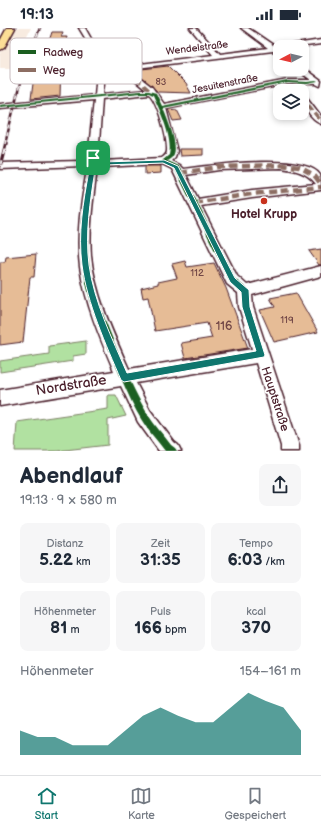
<!DOCTYPE html>
<html lang="de">
<meta charset="utf-8">
<style>
:root{--surface:#fff;--page:#f6f6f7;--text:#1f2937;--muted:#747a83;--line:#e0e1e3;--accent:#0f766e}
body{margin:0;font-family:"Balsamiq Sans",sans-serif;background:var(--page);color:var(--text);height:100vh;display:flex;flex-direction:column;font-size:15px;white-space:nowrap}
*{box-sizing:border-box;margin:0}
p{font-size:13px;color:var(--muted)}
.icon{flex:none;width:22px;height:22px;fill:none;stroke:currentColor;stroke-width:2;stroke-linecap:round;stroke-linejoin:round}
.map{position:relative;height:423px;overflow:hidden}
.sheet{display:flex;flex-direction:column;background:var(--surface);flex:1}
.sheet>*{flex:none}
.needle{width:26px;rotate:263deg}
.tools{position:absolute;left:273px;top:12px;display:grid;gap:8px}
.tools a{display:grid;place-items:center;width:36px;height:36px;border-radius:8px;background:var(--surface);box-shadow:0 2px 6px #0003;font-size:20px}
.pin{position:absolute;display:grid;place-items:center;width:34px;height:34px;color:#fff;margin:-17px;border-radius:8px;box-shadow:0 2px 6px #0006}
.round{display:grid;place-items:center;flex:none;width:42px;height:42px;border-radius:8px;background:var(--page)}
.summary{display:flex;align-items:center;justify-content:space-between;height:68px;padding:0 20px}
h1{font-size:22px;font-weight:600;line-height:30px}
.stats{display:grid;grid-template-columns:repeat(3,1fr);gap:6px;height:68px;padding:4px 20px}
.stats div{display:grid;align-content:center;border-radius:8px;background:var(--page);text-align:center}
.stats b{font-size:17px;font-weight:600}
.stats small{font-size:11px;font-weight:400}
.stats p{font-size:11px}
.chart{height:112px;padding:8px 20px}
.chart p{display:flex;justify-content:space-between}
.chart svg{width:100%;height:72px;margin-top:4px;fill:var(--accent);opacity:.7}
.status{display:flex;justify-content:space-between;align-items:center;height:28px;padding:0 20px;background:var(--surface);direction:ltr}
.status svg{height:11px;fill:currentColor}
.tab-bar{display:flex;justify-content:space-around;align-items:center;height:56px;border-top:1px solid var(--line);background:var(--surface);font-size:11px;color:var(--muted)}
.tab-bar a{display:grid;justify-items:center;gap:2px}
.tab-bar .current{color:var(--accent)}
.map>svg:first-child{display:block}
</style>
<div class="status"><b>19:13</b><svg viewBox="0 0 49 12"><path d="M0 12V9h3v3zM5 12V6h3v6zM10 12V3h3v9zM15 12V0h3v12zM26 1h20v11H26zM47 4h2v5h-2z"/></svg></div>
<div class="map">
<svg width="321" height="423" viewBox="0 0 321 423">
<rect width="100%" height="100%" fill="#fff"/>
<filter id="ink" filterUnits="userSpaceOnUse"><feTurbulence type="fractalNoise" baseFrequency=".025" numOctaves="2"/><feDisplacementMap in="SourceGraphic" scale="8" xChannelSelector="R" yChannelSelector="G"/><feConvolveMatrix kernelMatrix="1 2 1 2 8 2 1 2 1" color-interpolation-filters="sRGB"/></filter>
<g filter="url(#ink)">
<path fill="#f8ebe0" d="M 14,0 L 31,0 L 22,17 L 23,24 L 18,40 L 0,40 L 0,26 Z"/>
<g fill="#b1e1a1" stroke="#7e8066">
<path d="M 86,313 L 86,326 L 73,328 L 73,333 L 0,344 L 0,333 L 49,326 L 49,318 Z"/>
<path d="M 108,367 L 116,367 L 126,388 L 108,392 L 108,417 L 56,423 L 15,423 L 17,394 L 108,381 Z"/>
</g>
<g fill="#e6bc96" stroke="#4a1f2b">
<path d="M 52,4 L 63,4 L 61,9 L 67,9 L 64,18 L 47,19 Z"/>
<path d="M 61,38 L 60,68 L 31,71 L 35,40 Z"/>
<path d="M 168,38 L 186,56 L 191,65 L 158,64 L 133,42 Z"/>
<path d="M 168,81 L 177,82 L 182,92 L 173,93 Z"/>
<path d="M 179,121 L 203,121 L 203,127 L 180,128 Z"/>
<path d="M 145,138 L 161,138 L 161,145 L 145,146 Z"/>
<path d="M 321,221 L 321,237 L 319,237 L 309,223 Z"/>
<path d="M 36,226 L 34,249 L 30,249 L 23,314 L 0,317 L 0,234 L 5,234 L 6,229 Z"/>
<path d="M 185,233 L 187,239 L 214,235 L 226,260 L 248,320 L 185,330 L 181,315 L 212,310 L 207,295 L 155,303 L 148,269 L 143,270 L 141,260 L 158,256 L 158,254 L 177,250 L 172,236 Z"/>
<path d="M 296,265 L 318,304 L 274,314 L 260,282 L 275,279 L 270,270 Z"/>
</g>
<g fill="none" stroke-linecap="round" stroke-linejoin="round">
<defs>
<g id="minor">
<path d="M 79,0 L 85,0 L 94,16 L 106,26 L 109,33 L 104,55 L 103,66 L 146,62 L 121,41 L 116,39 L 116,37 L 124,38 L 213,27 L 190,0 L 196,0 L 220,26 L 268,20 L 241,0 L 248,0 L 276,19 L 321,12 L 321,16 L 299,19 L 280,19 L 280,24 L 273,23 L 129,41 L 152,59 L 164,76 L 288,52 L 311,52 L 296,41 L 302,41 L 302,39 L 321,53 L 320,58 L 316,56 L 288,56 L 166,80 L 177,123 L 175,129 L 171,133 L 179,137 L 183,141 C 208,138 305,124 320,147 C 321,151 321,158 321,162 L 252,170 L 201,178 L 237,248 L 247,257 L 321,238 L 321,248 L 252,267 L 253,279 L 299,418 L 299,423 L 281,423 L 281,418 L 256,335 L 136,355 L 150,382 L 174,414 L 178,417 L 181,423 L 159,423 L 138,394 L 121,358 L 0,378 L 0,362 L 114,343 C 100,310 85,275 80,239 C 76,207 81,174 87,142 L 92,139 L 97,142 C 93,170 89,199 91,228 C 95,267 113,305 129,341 L 252,321 L 239,279 L 238,265 L 227,256 L 172,141 L 162,136 L 102,139 L 97,136 L 102,133 L 162,130 C 164,128 167,127 167,123 C 168,112 158,74 149,66 L 102,71 L 98,130 L 93,133 L 88,130 L 94,72 L 0,80 L 0,76 L 95,67 L 96,55 L 103,33 L 101,28 L 90,18 ZM 281,140 C 295,142 307,144 316,156 L 252,162 L 198,171 L 186,147 L 219,142 Z"/>
<path d="M 302,67 L 305,67 L 321,88 L 321,96 C 310,92 302,77 302,67 Z"/>
<path d="M 81,133 L 86,136 L 84,138 L 0,141 L 0,135 Z"/>
</g>
<path id="major" d="M 7,0 L 15,0 L 4,20 L 0,22 L 0,13 Z"/>
</defs>
<use href="#minor" stroke="#4a1f2b" stroke-width="3"/>
<use href="#major" stroke="#4a1f2b" stroke-width="3"/>
<use href="#minor" fill="#fff" fill-rule="evenodd"/>
<use href="#major" fill="#fcde96" fill-rule="evenodd"/>
<defs>
<path id="rail-far1" d="M 5,116 L 24,39 L 40,0"/>
<path id="rail" d="M 0,138 L 6,115"/>
</defs>
<use href="#rail-far1" stroke="#4a1f2b" stroke-width="2.5"/>
<use href="#rail" stroke="#4a1f2b" stroke-width="3.5"/>
<use href="#rail-far1" stroke="#fff" stroke-width="1.5" stroke-dasharray="4" stroke-linecap="butt"/>
<use href="#rail" stroke="#fff" stroke-width="2" stroke-dasharray="6" stroke-linecap="butt"/>
<path stroke="#8d6e63" stroke-width="2.5" stroke-dasharray="5.5 2.5" stroke-linecap="butt" d="M 123,40 L 137,51"/>
<g stroke="#8d6e63" stroke-width="3.5" stroke-dasharray="7 3.5" stroke-linecap="butt">
<path d="M 136,50 L 151,64"/>
<path d="M 302,69 L 321,93"/>
</g>
<g stroke="#8d6e63" stroke-width="4.5" stroke-dasharray="8 4.5" stroke-linecap="butt">
<path d="M 180,145 L 219,139 L 281,137 L 299,139 L 314,147 L 321,156"/>
<path d="M 194,175 L 252,166 L 321,159"/>
</g>
<defs>
<g id="cycleway">
<path d="M 288,53 L 307,54 L 316,53 L 318,54 L 307,56 L 288,55 L 163,80 C 167,90 178,116 174,126 C 173,129 170,131 167,133 L 178,138 L 183,145 L 234,250 L 247,261 L 248,263 L 247,265 L 245,266 L 243,265 L 230,254 L 177,145 L 174,140 L 162,133 L 169,127 C 173,110 160,83 153,67 L 149,65 L 141,65 L 0,79 L 0,77 L 141,63 L 149,63 L 156,65 L 162,78 Z"/>
<path d="M 92,140 L 94,142 C 90,170 86,198 88,227 C 91,259 104,289 116,319 C 125,342 135,365 147,385 C 154,397 163,406 171,417 L 175,420 L 177,423 L 165,423 C 157,412 148,403 141,391 C 129,371 121,349 112,328 C 98,295 84,262 82,226 C 80,198 85,170 90,142 Z"/>
</g>
</defs>
<use href="#cycleway" stroke="#fff" stroke-width="2"/>
<use href="#cycleway" fill="#1b5e20" fill-rule="evenodd"/>
</g>
</g>
<path fill="#0f766e" stroke="#fff" fill-rule="evenodd" d="M 93,128 L 101,130 L 104,134 L 164,132 L 178,138 L 235,250 L 249,262 L 250,279 L 265,327 L 264,329 L 124,354 L 121,352 C 106,317 87,275 82,237 C 78,205 83,175 89,143 L 82,142 L 79,136 L 82,131 ZM 93,131 L 97,132 L 102,137 L 163,135 L 174,140 L 230,254 L 241,264 L 242,279 L 256,323 L 127,345 C 112,310 94,274 89,237 C 85,205 90,174 95,142 L 86,139 L 84,136 L 86,133 Z"/>
<circle fill="#c8321e" stroke="#fff" stroke-width="1.5" cx="264" cy="173" r="4"/>
<g text-anchor="middle" dominant-baseline="central" stroke-width="3.5" stroke-linejoin="round" paint-order="stroke">
<g font-size="9" fill="#714646">
<text x="161" y="54">83</text>
</g>
<g font-size="10" fill="#4a1f2b" stroke="#fff">
<text transform="translate(197 20) rotate(-7)">Wendelstraße</text>
<text transform="translate(225 56) rotate(-11)">Jesuitenstraße</text>
</g>
<g font-size="10" fill="#714646">
<text x="197" y="245">112</text>
<text x="287" y="292">119</text>
</g>
<g font-size="12" font-weight="bold" fill="#4a1f2b" stroke="#fff">
<text x="264" y="186">Hotel Krupp</text>
</g>
<g font-size="12" fill="#714646">
<text x="224" y="298">116</text>
</g>
<g font-size="12" fill="#4a1f2b" stroke="#fff">
<text transform="translate(275 371) rotate(72)">Hauptstraße</text>
</g>
<g font-size="14" fill="#4a1f2b" stroke="#fff">
<text transform="translate(71 357) rotate(-9)">Nordstraße</text>
</g>
</g>
<rect x="10" y="10" width="132" height="46" rx="6" fill="#fff" stroke="#c9bcbf" stroke-width="1"/>
<rect x="18" y="22" width="18" height="4" fill="#1b5e20"/>
<rect x="18" y="40" width="18" height="4" fill="#8d6e63"/>
<g font-size="11" fill="#4a1f2b">
<text x="43" y="28">Radweg</text>
<text x="43" y="46">Weg</text>
</g>
</svg>
<div class="tools">
<a><svg class="needle" viewBox="-14 -14 28 28"><path d="M0-13l5 13h-10z" fill="#e53935"/><path d="M0 13l5-13h-10z" fill="#747a83"/></svg></a>
<a><svg class="icon" aria-label="layers" viewBox="0 0 24 24"><path d="M12 4l9 5-9 5-9-5zM3 14l9 5 9-5"/></svg></a>
</div>
<div class="pin" style="left:93px;top:130px;background:#1e9e55"><svg class="icon" aria-label="arrive" viewBox="0 0 24 24"><path d="M6 21V4h12l-3 4 3 4H6"/></svg></div>
</div>
<section class="sheet">
<div class="summary"><div><h1>Abendlauf</h1><p>19:13 · 9 × 580 m</p></div><a class="round"><svg class="icon" aria-label="share" viewBox="0 0 24 24"><path d="M12 15V3M7 8l5-5 5 5M5 13v7h14v-7"/></svg></a></div>
<div class="stats">
<div><p>Distanz</p><b>5.22<small> km</small></b></div>
<div><p>Zeit</p><b>31:35</b></div>
<div><p>Tempo</p><b>6:03<small> /km</small></b></div>
</div>
<div class="stats">
<div><p>Höhenmeter</p><b>81<small> m</small></b></div>
<div><p>Puls</p><b>166<small> bpm</small></b></div>
<div><p>kcal</p><b>370</b></div>
</div>
<div class="chart"><p><span>Höhenmeter</span>154–161 m</p>
<svg viewBox="0 0 160 44" preserveAspectRatio="none"><path d="M0 44V29L10 33L20 33L30 38L40 38L50 38L60 29L70 20L80 15L90 20L100 24L110 24L120 15L130 6L140 11L150 15L160 29V44z"/></svg>
</div>
</section>
<nav class="tab-bar">
<a class="current"><svg class="icon" aria-label="home" viewBox="0 0 24 24"><path d="M3 11l9-7 9 7M6 9v11h12V9"/></svg>Start</a>
<a><svg class="icon" aria-label="map" viewBox="0 0 24 24"><path d="M3 6l6-2 6 2 6-2v14l-6 2-6-2-6 2zM9 4v14M15 6v14"/></svg>Karte</a>
<a><svg class="icon" aria-label="saved" viewBox="0 0 24 24"><path d="M7 4h10v16l-5-4-5 4z"/></svg>Gespeichert</a>
</nav>
